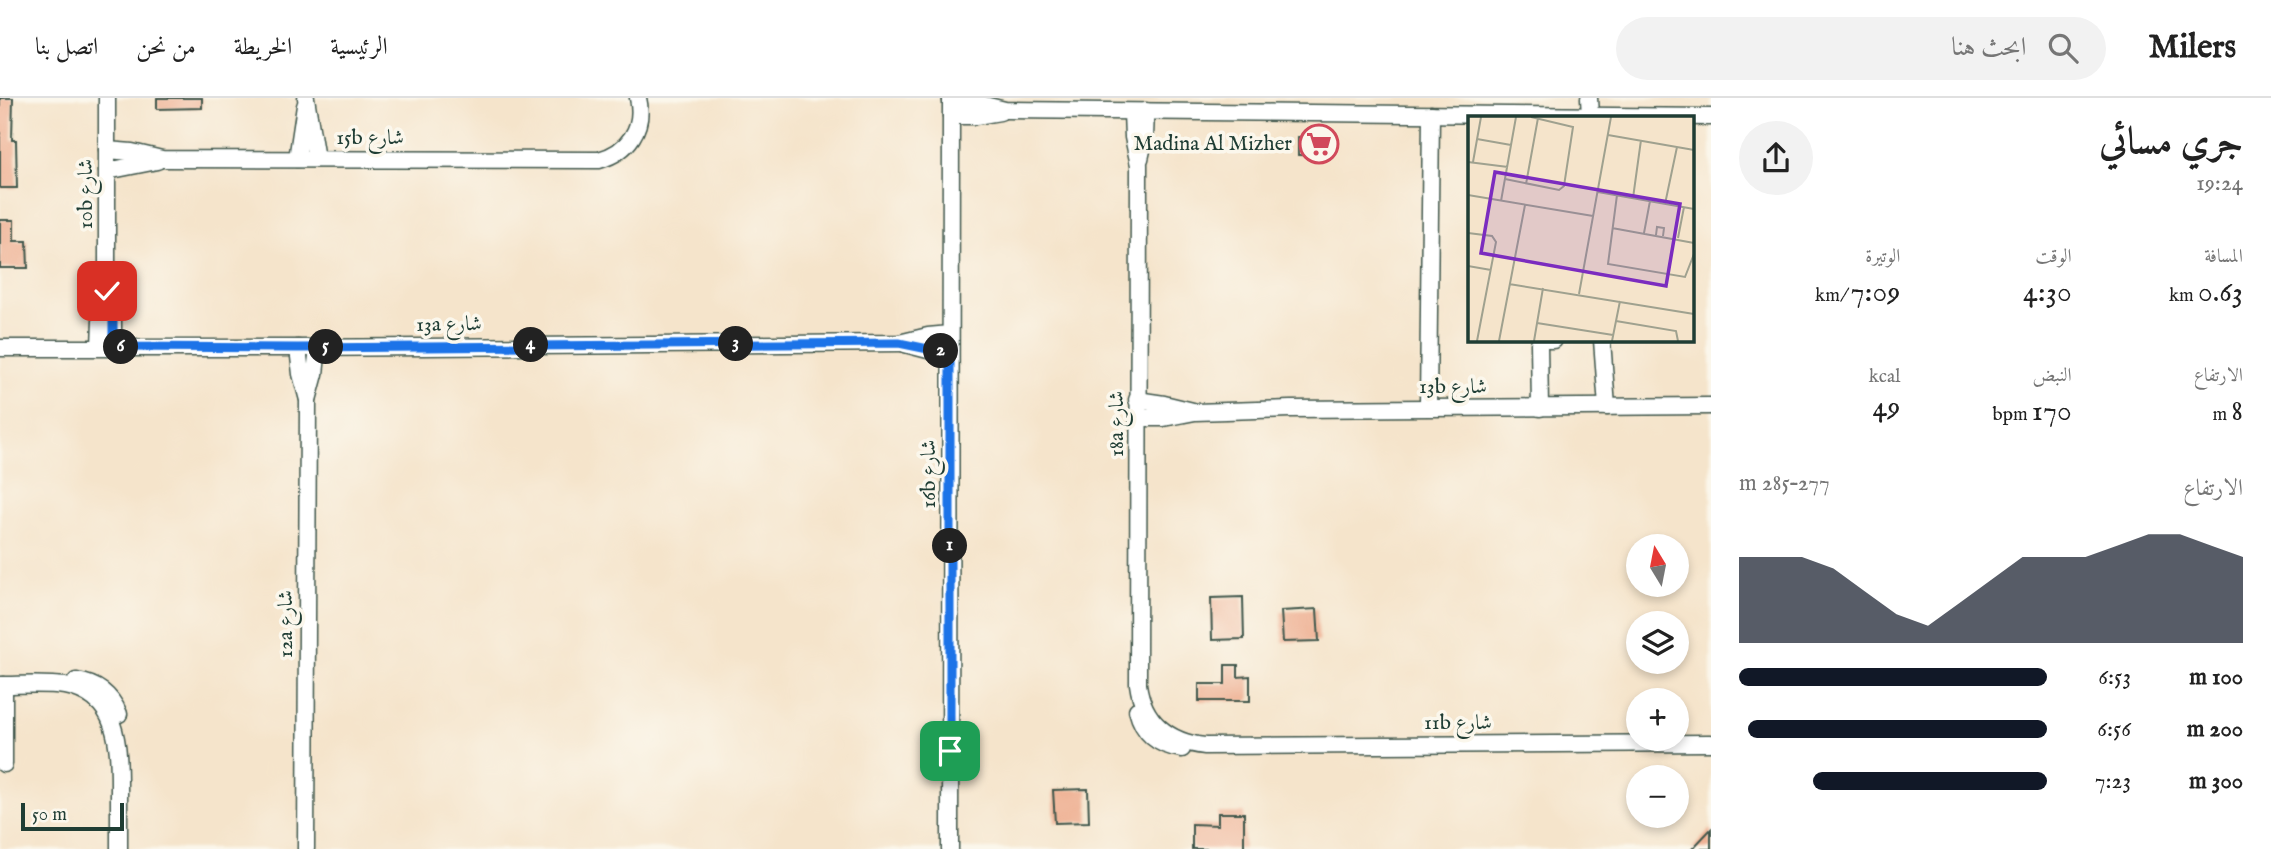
<!DOCTYPE html>
<html lang="ar">
<meta charset="utf-8">
<style>
:root{--surface:#fff;--page:#f2f2f2;--text:#222;--muted:#767676;--line:#e0e0e0;--accent:#111827}
body{margin:0;font-family:"IM FELL English",Amiri,serif;background:var(--page);color:var(--text);direction:rtl;height:100vh;display:flex;flex-direction:column;font-size:26px;white-space:nowrap}
*{box-sizing:border-box;margin:0}
p{font-size:23px;color:var(--muted)}
.icon{flex:none;width:38px;height:38px;fill:none;stroke:currentColor;stroke-width:2;stroke-linecap:round;stroke-linejoin:round}
.map{position:relative;flex:1;overflow:hidden;direction:ltr}
.sheet{display:flex;flex-direction:column;background:var(--surface);width:560px}
.sheet>*{flex:none}
.needle{width:46px;rotate:350deg}
.fabs{position:absolute;left:1626px;top:436px;display:grid;gap:14px}
.fabs a{display:grid;place-items:center;width:63px;height:63px;border-radius:50%;background:var(--surface);box-shadow:0 4px 10px #0003;font-size:35px}
.scale{position:absolute;left:21px;bottom:18px;width:103px;box-sizing:border-box;padding-left:7px;border:4px solid #1f3d34;border-top:0;font-size:19px;line-height:24px;white-space:nowrap;color:#1f3d34;-webkit-text-stroke:5px #fbf7ec;paint-order:stroke}
.pin{position:absolute;display:grid;place-items:center;width:60px;height:60px;color:#fff;margin:-30px;border-radius:14px;box-shadow:0 4px 10px #0006}
.km{position:absolute;width:35px;height:35px;margin:-18px;border-radius:50%;background:#222;color:#fff;font-size:19px;line-height:35px;text-align:center}
.round{display:grid;place-items:center;flex:none;width:74px;height:74px;border-radius:37px;background:var(--page)}
.overview{display:flex;align-items:center;justify-content:space-between;height:119px;padding:0 28px}
h1{font-size:38px;font-weight:600;line-height:52px}
.stats{display:grid;grid-template-columns:repeat(3,1fr);gap:10px;height:119px;padding:7px 28px}
.stats div{display:grid;align-content:center}
.stats b{font-size:30px;font-weight:600}
.stats small{font-size:19px;font-weight:400}
.stats p{font-size:19px}
.chart{height:196px;padding:14px 28px}
.chart p{display:flex;justify-content:space-between}
.chart svg{width:100%;height:126px;margin-top:7px;fill:var(--accent);opacity:.7}
ul{padding:0 28px;list-style:none;font-size:23px}
li{display:grid;grid-template-columns:112px 84px 1fr;align-items:center;height:52px}
li i{height:18px;border-radius:9px;background:var(--accent)}
header{display:flex;align-items:center;gap:42px;box-sizing:border-box;height:98px;padding:0 35px;background:var(--surface);border-bottom:2px solid var(--line)}
header strong{font-size:33px}
nav{display:flex;gap:38px;margin-inline-start:auto;font-size:24px}
.search{width:490px;height:63px;background:var(--page);display:flex;align-items:center;gap:18px;box-sizing:border-box;padding:0 24px;border-radius:38px;color:var(--muted);font-size:26px}
main{display:flex;flex:1;min-height:0}
.map>svg:first-child{display:block}
</style>
<header>
<strong>Milers</strong>
<div class="search"><svg class="icon" aria-label="search" viewBox="0 0 24 24"><circle cx="10" cy="10" r="6"/><path d="M15 15l6 6"/></svg>ابحث هنا</div>
<nav><a>الرئيسية</a><a>الخريطة</a><a>من نحن</a><a>اتصل بنا</a></nav>
</header>
<main>
<section class="sheet">
<div class="overview"><div><h1>جري مسائي</h1><p>19:24</p></div><a class="round"><svg class="icon" aria-label="share" viewBox="0 0 24 24"><path d="M12 15V3M7 8l5-5 5 5M5 13v7h14v-7"/></svg></a></div>
<div class="stats">
<div><p>المسافة</p><b>0.63<small> km</small></b></div>
<div><p>الوقت</p><b>4:30</b></div>
<div><p>الوتيرة</p><b>7:09<small> /km</small></b></div>
</div>
<div class="stats">
<div><p>الارتفاع</p><b>8<small> m</small></b></div>
<div><p>النبض</p><b>170<small> bpm</small></b></div>
<div><p>kcal</p><b>49</b></div>
</div>
<div class="chart"><p><span>الارتفاع</span>277–285 m</p>
<svg viewBox="0 0 160 44" preserveAspectRatio="none"><path d="M0 44V14L10 14L20 14L30 18L40 26L50 34L60 38L70 30L80 22L90 14L100 14L110 14L120 10L130 6L140 6L150 10L160 14V44z"/></svg>
</div>
<ul>
<li><b>100 m</b>6:53<i style="width:100%"></i></li>
<li><b>200 m</b>6:56<i style="width:97%"></i></li>
<li><b>300 m</b>7:23<i style="width:76%"></i></li>
</ul>
</section>
<div class="map">
<svg width="1711" height="751" viewBox="0 0 1711 751">
<rect width="100%" height="100%" fill="#fbf7ec"/>
<filter id="ink" filterUnits="userSpaceOnUse"><feTurbulence type="fractalNoise" baseFrequency=".0143" numOctaves="2"/><feDisplacementMap in="SourceGraphic" scale="14" xChannelSelector="R" yChannelSelector="G"/><feConvolveMatrix kernelMatrix="1 2 1 2 8 2 1 2 1" color-interpolation-filters="sRGB"/></filter>
<filter id="wash" filterUnits="userSpaceOnUse"><feTurbulence type="fractalNoise" baseFrequency=".00686" numOctaves="4" result="noise"/><feDisplacementMap in="SourceGraphic" scale="28" xChannelSelector="R" yChannelSelector="G"/><feGaussianBlur stdDeviation="1.57" result="paint"/><feColorMatrix in="noise" values="0 0 0 0 0 0 0 0 0 0 0 0 0 0 0 0 0 1.4 0 .05"/><feComposite in="paint" operator="in"/></filter>
<g filter="url(#wash)">
<rect width="100%" height="100%" fill="#f5e4cb"/>
<g id="blocks">
<g fill="#eead8f">
<path d="M 0,0 L 13,0 L 12,42 L 16,42 L 17,90 L 0,90 Z"/>
<path d="M 157,0 L 202,0 L 202,10 L 157,11 Z"/>
<rect x="1298" y="39" width="27" height="18"/>
<path d="M 0,122 L 14,122 L 14,143 L 27,143 L 28,170 L 0,170 Z"/>
<path d="M 1243,499 L 1244,541 L 1212,542 L 1211,500 Z"/>
<path d="M 1317,511 L 1319,543 L 1283,544 L 1281,513 Z"/>
<path d="M 1225,567 L 1238,567 L 1238,579 L 1250,578 L 1250,603 L 1199,603 L 1199,586 L 1225,586 Z"/>
<path d="M 1088,691 L 1089,724 L 1055,725 L 1053,692 Z"/>
<path d="M 1218,715 L 1244,715 L 1244,751 L 1192,751 L 1192,726 L 1218,727 Z"/>
<path d="M 1711,731 L 1711,751 L 1692,751 Z"/>
</g>
</g>
</g>
<g filter="url(#ink)">
<use href="#blocks" fill-opacity="0" stroke="#3f564b" stroke-width="2"/>
<g fill="none" stroke-linecap="round" stroke-linejoin="round">
<defs>
<g id="minor">
<path d="M 306,0 L 316,61"/>
<path d="M 1589,0 L 1590,18"/>
<path d="M 951,3 L 976,5 L 1005,12 L 1711,19"/>
<path d="M 1132,14 L 1133,39 L 1139,67 L 1138,586 C 1143,623 1168,644 1205,648 L 1711,645"/>
<path d="M 951,18 L 976,18 L 1000,14"/>
<path d="M 107,52 L 132,54 L 162,61 L 599,62 C 628,54 645,30 638,0"/>
<path d="M 297,61 L 305,8"/>
<path d="M 1140,61 L 1145,39 L 1146,13"/>
<path d="M 107,73 L 157,63"/>
<path d="M 108,199 L 113,221 L 113,249"/>
<path d="M 1602,242 L 1607,309"/>
<path d="M 905,246 L 928,252 L 950,253"/>
<path d="M 100,249 L 101,222 L 107,193 L 107,0"/>
<path d="M 0,250 L 298,250 L 899,245 L 928,238 L 950,236"/>
<path d="M 298,250 L 301,276 L 308,302 L 306,751"/>
<path d="M 308,302 L 315,276 L 318,249"/>
<path d="M 1137,302 L 1164,306 L 1193,313"/>
<path d="M 1428,309 L 1431,16"/>
<path d="M 1540,310 L 1539,245 L 1542,242 L 1553,242"/>
<path d="M 1137,320 L 1164,320 L 1195,314 L 1290,311 L 1711,308"/>
<path d="M 76,583 C 97,586 111,597 119,616"/>
<path d="M 0,587 C 21,587 44,585 65,588 C 119,598 119,647 119,691 C 119,711 119,731 119,751"/>
<path d="M 4,587 L 4,666"/>
<path d="M 1137,612 C 1143,636 1158,648 1182,651"/>
<path d="M 950,751 L 951,0"/>
</g>
</defs>
<use href="#minor" stroke="#3f564b" stroke-width="19"/>
<use href="#minor" stroke="#fff" stroke-width="16"/>
</g>
</g>
<g fill="none" stroke-linecap="round" stroke-linejoin="round" filter="url(#ink)">
<defs>
<path id="route" d="M 107,193 L 113,221 L 113,249 L 298,250 L 899,245 L 928,251 L 950,253 L 950,653"/>
</defs>
<use href="#route" stroke="#fff" stroke-width="14"/>
<use href="#route" stroke="#1a73e8" stroke-width="9"/>
</g>
<defs>
<symbol id="supermarket-ring" viewBox="-11 -11 22 22"><circle r="9.5" fill="#fbf7ec" stroke="#d1495b" stroke-width="1.5"/><path d="M-6-5.5h2.5l.6 2H6L4.5 2H-2.5L-4.4-4H-6ZM-1.5 3.2a1.3 1.3 0 1 0 .1 0ZM3 3.2a1.3 1.3 0 1 0 .1 0Z" fill="#d1495b"/></symbol>
</defs>
<g fill-rule="evenodd">
<use href="#supermarket-ring" x="1297" y="24" width="44" height="44"/>
</g>
<g text-anchor="middle" dominant-baseline="central" stroke-width="7" stroke-linejoin="round" paint-order="stroke">
<g font-size="21" fill="#1f3d34" stroke="#fbf7ec">
<text x="370" y="40">15b شارع</text>
<text transform="translate(86 96) rotate(-90)">10b شارع</text>
<text transform="translate(449 227) rotate(-1)">13a شارع</text>
<text x="1453" y="289">13b شارع</text>
<text transform="translate(1117 326) rotate(-90)">18a شارع</text>
<text transform="translate(929 376) rotate(-90)">16b شارع</text>
<text transform="translate(286 526) rotate(-90)">12a شارع</text>
<text x="1458" y="625">11b شارع</text>
</g>
<g font-size="21" fill="#1f3d34" stroke="#fbf7ec" text-anchor="end">
<text x="1292" y="46">Madina Al Mizher</text>
</g>
</g>
<g transform="translate(1468 18)">
<rect width="226" height="226" fill="#f5e4cb"/>
<path fill="none" stroke="#9fa18f" stroke-width="2" d="M 140,19 L 226,34M 9,23 L 43,29M 0,46 L 40,51M 5,46 L 13,1M 37,63 L 91,74 L 96,70 L 105,11 L 63,1M 58,68 L 70,2M 130,76 L 226,93M 0,79 L 125,100M 149,79 L 140,148 L 217,161 L 226,138M 165,82 L 173,24M 33,85 L 48,1M 197,88 L 209,31M 144,112 L 226,127M 0,117 L 24,120 L 28,126 L 9,225M 176,117 L 182,85M 188,119 L 189,111 L 196,112 L 195,120M 210,122 L 216,91M 0,150 L 23,154M 41,168 L 226,198M 111,178 L 143,1M 148,205 L 208,215 L 210,225M 69,207 L 145,219M 31,225 L 57,89M 66,225 L 75,172M 144,225 L 152,185"/>
<path fill="#7b2cbf" fill-opacity="0.15" stroke="#7b2cbf" stroke-width="3.5" d="M 27,56 L 212,88 L 198,170 L 13,137 Z"/>
<rect width="226" height="226" fill="none" stroke="#1f3d34" stroke-width="3.5"/>
</g>
</svg>
<div class="fabs">
<a><svg class="needle" viewBox="-14 -14 28 28"><path d="M0-13l5 13h-10z" fill="#e53935"/><path d="M0 13l5-13h-10z" fill="#767676"/></svg></a>
<a><svg class="icon" aria-label="layers" viewBox="0 0 24 24"><path d="M12 4l9 5-9 5-9-5zM3 14l9 5 9-5"/></svg></a>
<a>+</a>
<a>−</a>
</div>
<div class="scale">50 m</div>
<div class="pin" style="left:950px;top:653px;background:#1e9e55"><svg class="icon" aria-label="arrive" viewBox="0 0 24 24"><path d="M6 21V4h12l-3 4 3 4H6"/></svg></div>
<div class="pin" style="left:107px;top:193px;background:#d93025"><svg class="icon" aria-label="check" viewBox="0 0 24 24"><path d="M5 12l5 5 9-10"/></svg></div>
<b class="km" style="left:950px;top:448px">1</b>
<b class="km" style="left:941px;top:253px">2</b>
<b class="km" style="left:736px;top:246px">3</b>
<b class="km" style="left:531px;top:247px">4</b>
<b class="km" style="left:326px;top:249px">5</b>
<b class="km" style="left:121px;top:249px">6</b>
</div>
</main>
